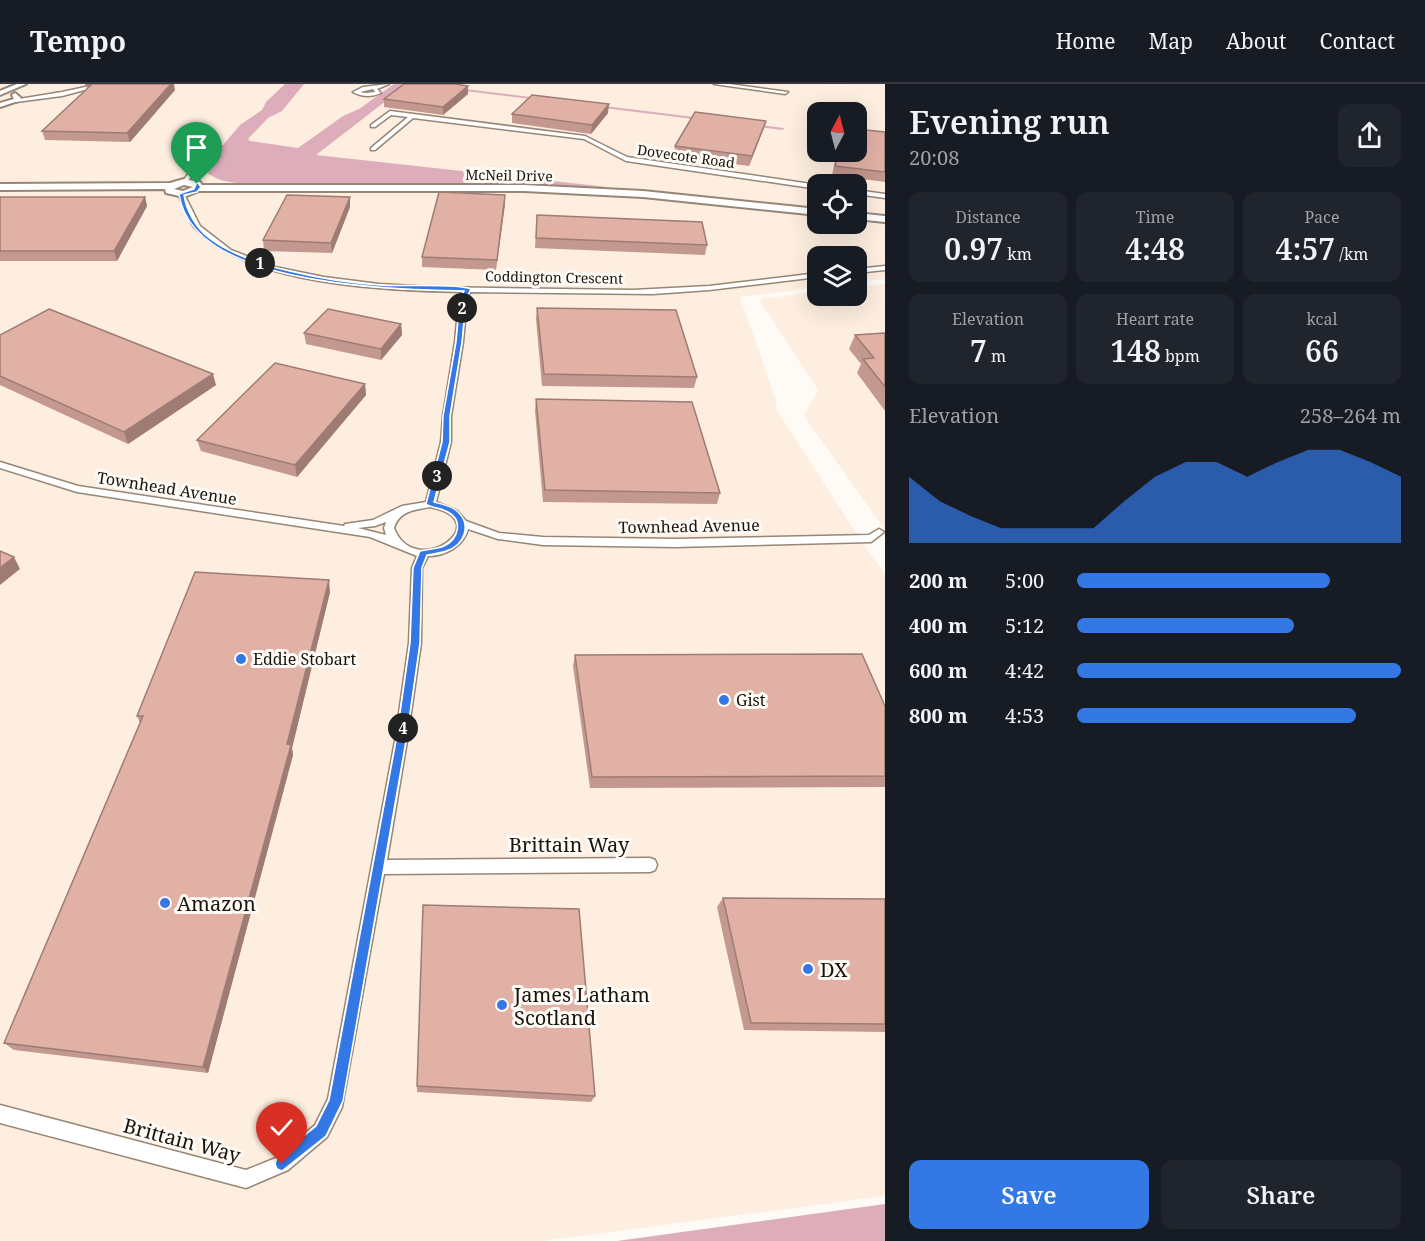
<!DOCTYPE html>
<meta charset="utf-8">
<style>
:root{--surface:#171b24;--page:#20242c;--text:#f1f3f6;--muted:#9ea1a6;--line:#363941;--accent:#3478e6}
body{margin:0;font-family:"Noto Serif",serif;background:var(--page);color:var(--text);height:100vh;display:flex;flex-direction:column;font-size:22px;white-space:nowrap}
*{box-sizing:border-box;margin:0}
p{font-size:20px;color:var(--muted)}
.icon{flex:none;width:33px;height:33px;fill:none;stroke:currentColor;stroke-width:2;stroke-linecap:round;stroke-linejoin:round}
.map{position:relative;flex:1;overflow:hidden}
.drawer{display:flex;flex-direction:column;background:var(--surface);width:540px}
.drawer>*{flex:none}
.needle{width:39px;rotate:7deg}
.tools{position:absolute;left:807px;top:18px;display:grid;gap:12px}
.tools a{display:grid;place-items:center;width:60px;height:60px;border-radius:12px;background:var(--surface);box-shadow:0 6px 24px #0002;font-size:30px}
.pin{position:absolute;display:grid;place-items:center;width:51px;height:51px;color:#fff;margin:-62px -26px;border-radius:50% 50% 50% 0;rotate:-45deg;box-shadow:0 0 6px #0007}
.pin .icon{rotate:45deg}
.km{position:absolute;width:30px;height:30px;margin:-15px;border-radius:50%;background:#222;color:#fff;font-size:16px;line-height:30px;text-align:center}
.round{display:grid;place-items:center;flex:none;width:63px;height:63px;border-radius:12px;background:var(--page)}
.headline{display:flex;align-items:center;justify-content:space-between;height:102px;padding:0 24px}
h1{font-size:33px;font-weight:600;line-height:45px}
.stats{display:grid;grid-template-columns:repeat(3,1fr);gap:9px;height:102px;padding:6px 24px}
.stats div{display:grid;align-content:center;border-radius:12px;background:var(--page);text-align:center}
.stats b{font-size:30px;font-weight:600}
.stats small{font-size:16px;font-weight:400}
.stats p{font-size:16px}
.chart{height:168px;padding:12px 24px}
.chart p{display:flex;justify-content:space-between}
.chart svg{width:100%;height:108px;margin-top:6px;fill:var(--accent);opacity:.7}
.primary-button{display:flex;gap:12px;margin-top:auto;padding:12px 24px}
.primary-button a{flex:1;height:69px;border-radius:12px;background:var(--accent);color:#fff;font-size:24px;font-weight:600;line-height:69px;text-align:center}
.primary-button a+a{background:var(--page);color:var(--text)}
ul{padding:0 24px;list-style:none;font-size:20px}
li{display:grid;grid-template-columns:96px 72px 1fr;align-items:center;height:45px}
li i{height:15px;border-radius:8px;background:var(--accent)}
header{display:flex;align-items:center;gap:36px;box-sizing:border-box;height:84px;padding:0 30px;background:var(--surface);border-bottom:2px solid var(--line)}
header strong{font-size:28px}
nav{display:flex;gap:33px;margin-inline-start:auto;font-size:21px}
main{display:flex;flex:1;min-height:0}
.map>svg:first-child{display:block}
</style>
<header>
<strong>Tempo</strong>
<nav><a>Home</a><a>Map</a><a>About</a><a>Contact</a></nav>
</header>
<main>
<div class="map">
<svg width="885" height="1157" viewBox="0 0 885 1157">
<rect width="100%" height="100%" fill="#fefaf6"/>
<g fill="#fdeee0" fill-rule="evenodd">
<path d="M 0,0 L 885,0 L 885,195 L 857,198 L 856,172 L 818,172 L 817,203 L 740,213 L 776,317 L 776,325 L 865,463 L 885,490 L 885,1112 L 542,1157 L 0,1157 ZM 818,28 L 856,28 L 856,68 L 818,68 ZM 818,100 L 856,100 L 856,140 L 818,140 Z"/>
<path d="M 885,200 L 885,446 L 804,332 L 818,306 L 759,215 L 817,208 L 818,212 L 856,212 L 857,203 Z"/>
</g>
<g fill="#ddadbb">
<path d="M 285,0 L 304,0 L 282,27 L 268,34 L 248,55 L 250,57 L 298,64 L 343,32 L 359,25 L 394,0 L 424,0 L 784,44 L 783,46 L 408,0 L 316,71 L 607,103 L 261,100 C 239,99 217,101 201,83 L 204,71 L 215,61 L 223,61 L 240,41 L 262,26 L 266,18 Z"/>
<path d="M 885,1120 L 885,1157 L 617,1157 Z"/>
</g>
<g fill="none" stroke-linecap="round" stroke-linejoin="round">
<defs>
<g id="street">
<path d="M 99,0 L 107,0 L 62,12 L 16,18 L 13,16 L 62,8 Z"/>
<path d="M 389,0 L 377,5 L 381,9 C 372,13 362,13 353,8 L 363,3 ZM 373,5 L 375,8 L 365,9 L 360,8 Z"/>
<path d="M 714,0 L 729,0 L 788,8 L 785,10 Z"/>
<path d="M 390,27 L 585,52 L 627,73 L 818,101 L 818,105 L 626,77 L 584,55 L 413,34 L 375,66 L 371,66 L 371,64 L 408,33 L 391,31 L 375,43 L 371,43 L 371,41 Z"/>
<path d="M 208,56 L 213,57 L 198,72 L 197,85 L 186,99 L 182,99 L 191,85 L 191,76 L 194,69 Z"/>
<path d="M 856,106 L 885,110 L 885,114 L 856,110 Z"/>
<path d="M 179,109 L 184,110 L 200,142 L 231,166 L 275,183 L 324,193 L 379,200 L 431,203 L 633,206 L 709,202 L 818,189 L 818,193 L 709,206 L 653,210 L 470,208 L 467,215 L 463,258 L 451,332 L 451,358 L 436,418 L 457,427 L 466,437 L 499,449 L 543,453 L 675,455 L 869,451 L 879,445 L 884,448 L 871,458 L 675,463 L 543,461 L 498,455 L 468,445 C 464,462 445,472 428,472 L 422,484 L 421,559 L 407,657 L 387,776 L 650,774 L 655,776 L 657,781 L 655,786 L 650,788 L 384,790 L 342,1023 L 327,1053 L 288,1086 L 246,1104 L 0,1039 L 0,1021 L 246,1086 L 276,1074 L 315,1041 L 328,1015 L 395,657 L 409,559 L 412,484 L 417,472 L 370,453 L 77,408 L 0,384 L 0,378 L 78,402 L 344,442 L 345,440 L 373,436 L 402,422 L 426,418 L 441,358 L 443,332 L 455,258 L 459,215 L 463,208 C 385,206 254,203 196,145 C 191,141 189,135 187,129 C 184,123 179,115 179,109 ZM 430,423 C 500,437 415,498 394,444 C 399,427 414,426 430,423 ZM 386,438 L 384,444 L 386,451 L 358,444 L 375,442 Z"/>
<path d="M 885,182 L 885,186 L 856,189 L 856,185 Z"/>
</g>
<g id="secondary">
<path d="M 17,0 L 26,0 L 0,11 L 0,7 Z"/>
<path d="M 15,9 L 21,14 L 18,17 L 0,23 L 0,19 L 14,15 L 12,11 Z"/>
<path d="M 184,95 L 200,98 L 202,101 L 524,101 L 643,107 L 818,125 L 818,131 L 643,113 L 524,107 L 199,107 L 184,113 L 166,109 L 165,105 L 0,106 L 0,100 L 170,99 ZM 184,101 L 193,103 L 183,107 L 174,105 Z"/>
<path d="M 856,129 L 885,132 L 885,138 L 856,135 Z"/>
</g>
</defs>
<use href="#street" stroke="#978676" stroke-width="3"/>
<use href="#secondary" stroke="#978676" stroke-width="4"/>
<use href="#street" fill="#fff" fill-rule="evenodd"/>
<use href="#secondary" fill="#fff" fill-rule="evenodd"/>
</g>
<g fill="#c2988f">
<path d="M 86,1 L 175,6 L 130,58 L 45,56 L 42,47 L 87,5 Z"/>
<path d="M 468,2 L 468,10 L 443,31 L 384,23 L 384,15 Z"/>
<path d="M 608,29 L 591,50 L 512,39 L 512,30 Z"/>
<path d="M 766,37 L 763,46 L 749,82 L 673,72 L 675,62 Z"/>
<path d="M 885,48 L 885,98 L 832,91 L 837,68 L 856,68 Z"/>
<path d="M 505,111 L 496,186 L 422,183 L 422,173 Z"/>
<path d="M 0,113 L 145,113 L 147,122 L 117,177 L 0,177 Z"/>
<path d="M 350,113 L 350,123 L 332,169 L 264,167 L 263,156 Z"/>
<path d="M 537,131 L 707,161 L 705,171 L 535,164 Z"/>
<path d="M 537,224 L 697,293 L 694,304 L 542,302 L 536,235 Z"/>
<path d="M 401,240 L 402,251 L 381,276 L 306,260 L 304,249 Z"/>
<path d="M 885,249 L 885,327 L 857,289 L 861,280 L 849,265 L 855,251 Z"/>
<path d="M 0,251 L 216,301 L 128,360 L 0,301 Z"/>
<path d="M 365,300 L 366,311 L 297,393 L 201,367 L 197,356 Z"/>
<path d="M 536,315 L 720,409 L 717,420 L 543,418 L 535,327 Z"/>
<path d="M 330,508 L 292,664 L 293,671 L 208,989 L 14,966 L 4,959 L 140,639 L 137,632 Z"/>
<path d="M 575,571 L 885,622 L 885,703 L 590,704 L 573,582 Z"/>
<path d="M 723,814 L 885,815 L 885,948 L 744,946 L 717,823 Z"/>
<path d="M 417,1002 L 595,1012 L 591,1018 L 417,1008 Z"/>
</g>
<g fill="#9e7c74">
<path d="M 171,0 L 174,0 L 175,6 L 130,58 L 127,49 Z"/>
<path d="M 468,2 L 468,10 L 443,31 L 443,23 Z"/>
<path d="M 609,20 L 608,29 L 591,50 L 592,41 Z"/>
<path d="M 766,37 L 763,46 L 749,82 L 752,72 Z"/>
<path d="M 505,111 L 505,121 L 496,186 L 497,176 Z"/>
<path d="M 145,113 L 147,122 L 117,177 L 114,167 Z"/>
<path d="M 350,113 L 350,123 L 332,169 L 331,159 Z"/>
<path d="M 401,240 L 402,251 L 381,276 L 381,265 Z"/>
<path d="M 213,290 L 216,301 L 128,360 L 124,348 Z"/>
<path d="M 365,300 L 366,311 L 297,393 L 295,381 Z"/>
<path d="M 14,473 L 20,485 L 0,501 L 0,484 Z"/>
<path d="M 329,496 L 330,508 L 292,664 L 293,671 L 208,989 L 203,983 Z"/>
</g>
<g fill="#e2b1a6" stroke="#9e7c74" stroke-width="1.5">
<path d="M 87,0 L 171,0 L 127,49 L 42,47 L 91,1 L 86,1 Z"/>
<path d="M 404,0 L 455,0 L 468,2 L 443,23 L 384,15 Z"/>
<path d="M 532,11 L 609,20 L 592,41 L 512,30 Z"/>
<path d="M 695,28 L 766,37 L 752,72 L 675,62 Z"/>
<path d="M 856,45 L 885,48 L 885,88 L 835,82 L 838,68 L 856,68 Z"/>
<path d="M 439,108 L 505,111 L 497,176 L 422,173 Z"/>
<path d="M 287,111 L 350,113 L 331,159 L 263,156 Z"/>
<path d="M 0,113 L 145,113 L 114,167 L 0,167 Z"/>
<path d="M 537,131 L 702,138 L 707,161 L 536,154 Z"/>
<path d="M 537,224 L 676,226 L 697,293 L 544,290 Z"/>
<path d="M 49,225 L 213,290 L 124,348 L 0,292 L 0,251 Z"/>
<path d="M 328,225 L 401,240 L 381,265 L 304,249 Z"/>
<path d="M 885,249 L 885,303 L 863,275 L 874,274 L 855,251 Z"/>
<path d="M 275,279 L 365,300 L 295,381 L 197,356 Z"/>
<path d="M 536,315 L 692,318 L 720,409 L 545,406 Z"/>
<path d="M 0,467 L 14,473 L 0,484 Z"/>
<path d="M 195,488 L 329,496 L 287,660 L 291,661 L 203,983 L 4,959 L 143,632 L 137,632 Z"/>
<path d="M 862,570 L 885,622 L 885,692 L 592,693 L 575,571 Z"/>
<path d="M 723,814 L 885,815 L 885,940 L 751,939 Z"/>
<path d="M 423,821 L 579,825 L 595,1012 L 417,1002 Z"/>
</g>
<path fill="#3478e6" stroke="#fff" stroke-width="1.5" d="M 197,98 L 201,103 L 197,108 L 184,111 C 186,126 196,144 208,153 C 245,183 332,198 379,201 C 399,203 457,199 471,205 L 466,215 L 462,258 L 450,332 L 450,358 L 434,418 C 441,420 452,422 457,427 C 472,440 465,461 446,467 C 440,469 433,470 427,471 L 422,484 L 420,559 L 406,657 L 343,1017 L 326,1052 L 282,1087 L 277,1085 L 275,1080 L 277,1074 L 316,1042 L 329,1016 L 396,657 L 410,559 L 413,484 L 420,467 C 428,465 437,465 444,462 C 459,455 463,436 448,428 C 441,424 432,424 426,420 L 442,358 L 443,332 L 456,258 L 460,215 L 464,207 C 392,205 192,203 179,110 L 194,105 Z"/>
<g fill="#3478e6" stroke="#fefaf6" stroke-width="2">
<circle cx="241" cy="575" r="6"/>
<circle cx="724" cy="616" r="6"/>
<circle cx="165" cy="819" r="6"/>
<circle cx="808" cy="885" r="6"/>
<circle cx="502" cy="921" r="6"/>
</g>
<g text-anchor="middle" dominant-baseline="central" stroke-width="6" stroke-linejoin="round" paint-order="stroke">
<g font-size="14" fill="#19130d" stroke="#fefaf6">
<text transform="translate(686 72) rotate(8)">Dovecote Road</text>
<text transform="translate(509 91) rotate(1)">McNeil Drive</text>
<text transform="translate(554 193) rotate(1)">Coddington Crescent</text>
</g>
<g font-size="16" fill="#19130d" stroke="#fefaf6">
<text transform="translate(167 404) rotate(9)">Townhead Avenue</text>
<text transform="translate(689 442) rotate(-1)">Townhead Avenue</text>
</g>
<g font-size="16" fill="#19130d" stroke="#fefaf6" text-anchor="start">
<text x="253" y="575">Eddie Stobart</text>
<text x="736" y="616">Gist</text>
</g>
<g font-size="20" fill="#19130d" stroke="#fefaf6">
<text x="569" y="760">Brittain Way</text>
<text transform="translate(182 1056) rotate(15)">Brittain Way</text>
</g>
<g font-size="20" fill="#19130d" stroke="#fefaf6" text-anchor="start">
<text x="177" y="819">Amazon</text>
<text x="820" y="885">DX</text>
<text x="514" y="910">James Latham<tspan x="514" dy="23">Scotland</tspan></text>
</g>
</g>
</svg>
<div class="tools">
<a><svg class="needle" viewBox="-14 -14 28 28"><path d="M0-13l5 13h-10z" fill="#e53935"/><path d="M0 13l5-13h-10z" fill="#9ea1a6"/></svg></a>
<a><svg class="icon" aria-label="locate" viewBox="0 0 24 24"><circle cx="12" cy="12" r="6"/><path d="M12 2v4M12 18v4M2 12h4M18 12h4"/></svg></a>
<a><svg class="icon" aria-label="layers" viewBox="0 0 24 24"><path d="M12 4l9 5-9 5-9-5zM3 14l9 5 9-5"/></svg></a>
</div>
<div class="pin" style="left:197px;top:100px;background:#1e9e55"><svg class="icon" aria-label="arrive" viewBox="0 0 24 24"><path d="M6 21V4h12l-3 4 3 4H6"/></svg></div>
<div class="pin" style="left:282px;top:1080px;background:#d93025"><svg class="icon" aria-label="check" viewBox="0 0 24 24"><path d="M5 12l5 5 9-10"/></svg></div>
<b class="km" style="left:260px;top:179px">1</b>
<b class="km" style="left:462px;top:224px">2</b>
<b class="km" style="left:437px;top:392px">3</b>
<b class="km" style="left:403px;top:644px">4</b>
</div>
<section class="drawer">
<div class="headline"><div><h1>Evening run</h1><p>20:08</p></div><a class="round"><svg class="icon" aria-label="share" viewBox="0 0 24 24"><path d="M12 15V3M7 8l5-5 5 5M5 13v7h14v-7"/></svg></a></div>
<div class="stats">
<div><p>Distance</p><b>0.97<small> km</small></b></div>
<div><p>Time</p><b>4:48</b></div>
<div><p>Pace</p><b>4:57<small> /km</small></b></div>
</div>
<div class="stats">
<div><p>Elevation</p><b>7<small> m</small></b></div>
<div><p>Heart rate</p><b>148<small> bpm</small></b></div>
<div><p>kcal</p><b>66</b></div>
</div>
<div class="chart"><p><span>Elevation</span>258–264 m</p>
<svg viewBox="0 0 160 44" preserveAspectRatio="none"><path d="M0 44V17L10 27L20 33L30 38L40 38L50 38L60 38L70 27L80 17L90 11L100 11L110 17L120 11L130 6L140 6L150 11L160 17V44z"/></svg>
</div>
<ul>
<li><b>200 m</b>5:00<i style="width:78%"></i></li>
<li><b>400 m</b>5:12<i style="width:67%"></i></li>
<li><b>600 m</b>4:42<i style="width:100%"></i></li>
<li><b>800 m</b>4:53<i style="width:86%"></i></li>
</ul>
<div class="primary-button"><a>Save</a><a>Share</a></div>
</section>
</main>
